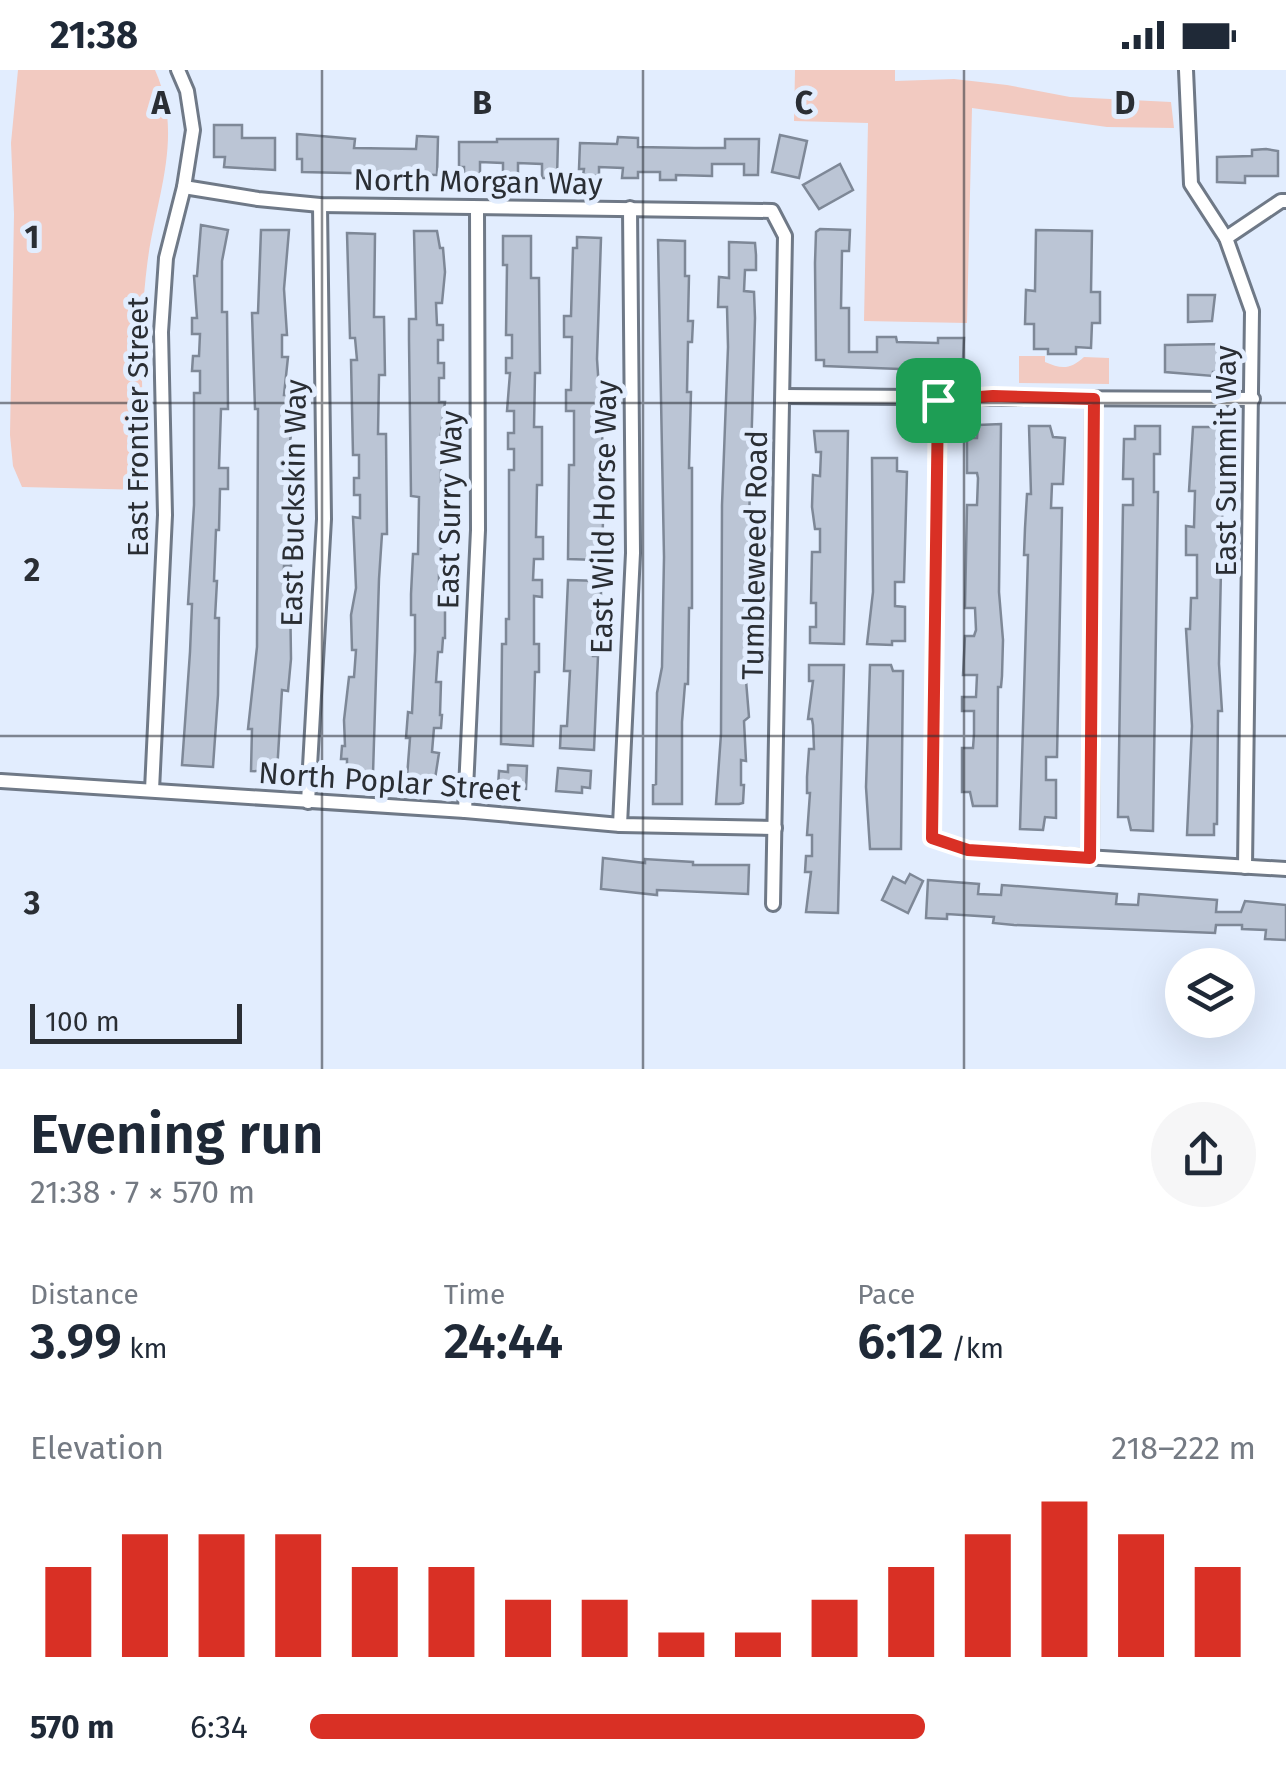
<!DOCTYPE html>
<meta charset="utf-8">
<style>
:root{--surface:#fff;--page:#f6f6f7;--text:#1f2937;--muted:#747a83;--accent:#d93025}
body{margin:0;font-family:"Fira Sans",sans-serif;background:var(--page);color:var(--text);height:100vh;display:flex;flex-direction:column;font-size:38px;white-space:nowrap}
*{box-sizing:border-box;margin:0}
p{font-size:32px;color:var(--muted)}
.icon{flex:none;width:55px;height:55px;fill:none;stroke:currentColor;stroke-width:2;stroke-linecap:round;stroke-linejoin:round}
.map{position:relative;height:999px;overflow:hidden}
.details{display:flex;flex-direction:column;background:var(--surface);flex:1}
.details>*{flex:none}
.buttons{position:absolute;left:1165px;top:878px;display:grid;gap:20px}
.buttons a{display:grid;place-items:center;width:90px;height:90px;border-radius:50%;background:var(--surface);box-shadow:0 10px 40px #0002;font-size:50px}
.scale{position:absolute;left:30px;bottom:25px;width:212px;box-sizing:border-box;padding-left:10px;border:5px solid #2a2e34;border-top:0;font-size:28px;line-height:35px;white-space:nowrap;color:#2a2e34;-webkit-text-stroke:8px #e2edfe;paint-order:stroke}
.pin{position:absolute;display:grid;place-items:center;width:85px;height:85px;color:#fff;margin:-42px;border-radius:20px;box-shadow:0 5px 15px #0006}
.round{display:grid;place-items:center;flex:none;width:105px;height:105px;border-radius:52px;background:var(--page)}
.overview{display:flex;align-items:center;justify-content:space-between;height:170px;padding:0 30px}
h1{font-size:55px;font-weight:600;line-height:75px}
.metrics{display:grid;grid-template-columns:repeat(3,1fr);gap:15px;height:170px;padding:10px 30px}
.metrics div{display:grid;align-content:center}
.metrics b{font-size:50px;font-weight:600}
.metrics small{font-size:28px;font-weight:400}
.metrics p{font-size:28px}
.chart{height:280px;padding:20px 30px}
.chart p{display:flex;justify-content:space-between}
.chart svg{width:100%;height:180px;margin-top:10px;stroke:var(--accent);stroke-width:6}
ul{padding:0 30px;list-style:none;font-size:32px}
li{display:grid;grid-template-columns:160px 120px 1fr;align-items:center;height:75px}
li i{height:25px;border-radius:12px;background:var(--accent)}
.status{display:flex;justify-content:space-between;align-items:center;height:70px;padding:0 50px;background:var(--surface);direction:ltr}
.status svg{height:28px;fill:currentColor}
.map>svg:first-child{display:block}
</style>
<div class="status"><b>21:38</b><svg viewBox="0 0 49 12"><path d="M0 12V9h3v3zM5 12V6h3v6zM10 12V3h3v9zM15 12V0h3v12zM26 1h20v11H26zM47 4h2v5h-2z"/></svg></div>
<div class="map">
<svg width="1286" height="999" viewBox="0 0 1286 999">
<rect width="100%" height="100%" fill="#e2edfe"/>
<g fill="#f2cac1">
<path d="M 18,0 L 155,0 C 185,67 155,128 147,196 C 138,266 143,350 146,420 L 22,417 L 13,396 L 10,365 L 14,144 L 11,73 Z"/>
<path d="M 795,0 L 895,0 L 895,11 L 954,9 L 1007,15 L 1070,27 L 1171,32 L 1174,58 L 1107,57 L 972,38 L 967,253 L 864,251 L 868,53 L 794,51 Z"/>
<path d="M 1019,286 L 1045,286 L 1045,292 C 1061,299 1070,300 1084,287 L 1109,288 L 1109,314 L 1019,313 Z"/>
</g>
<g fill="#bbc5d5" stroke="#7e8897" stroke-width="2.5">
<path d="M 214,55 L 242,55 L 242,68 L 275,68 L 275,100 L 224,97 L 225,87 L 214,87 Z"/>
<path d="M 297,64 L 355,69 L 354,78 L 416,79 L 417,66 L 438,67 L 437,105 L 302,102 L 302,89 L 297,89 Z"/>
<path d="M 780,65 L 807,71 L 799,108 L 772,102 Z"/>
<path d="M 618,67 L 638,68 L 638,77 L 695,78 L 725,78 L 725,69 L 759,69 L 758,105 L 744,105 L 744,94 L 712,94 L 712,106 L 676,105 L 676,110 L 660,110 L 660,102 L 638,102 L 638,108 L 622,108 L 623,98 L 599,97 L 599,106 L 583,106 L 584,99 L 579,99 L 580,73 L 617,74 Z"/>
<path d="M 497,69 L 558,69 L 557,108 L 542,108 L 542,94 L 518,93 L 518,106 L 503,106 L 503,93 L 480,92 L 480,104 L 464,104 L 464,97 L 459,97 L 459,72 L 497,72 Z"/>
<path d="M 1266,79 L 1278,81 L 1278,106 L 1245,106 L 1245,113 L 1217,112 L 1217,87 L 1252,86 L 1252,80 Z"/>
<path d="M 840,94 L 853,120 L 819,139 L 803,115 Z"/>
<path d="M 201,155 L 228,160 L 222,191 L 222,242 L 227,242 L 228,339 L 221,339 L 219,398 L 228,398 L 228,419 L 220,419 L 219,460 L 216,460 L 214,511 L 217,511 L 215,548 L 219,548 L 218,625 L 213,697 L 182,695 L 190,582 L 192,534 L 188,534 L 194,435 L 194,323 L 200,323 L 200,301 L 192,301 L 193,286 L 199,286 L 200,264 L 192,264 L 192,248 L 197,248 L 194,206 L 197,206 Z"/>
<path d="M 820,159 L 850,160 L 849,181 L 842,181 L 841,238 L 849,238 L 849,282 L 877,282 L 877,267 L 896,267 L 897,272 L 938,273 L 938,268 L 964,268 L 963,289 L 950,292 L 950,301 L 824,296 L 824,290 L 816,290 L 815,193 L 816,162 Z"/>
<path d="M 261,160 L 289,160 L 284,219 L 287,265 L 282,265 L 282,287 L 288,287 L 284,325 L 290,325 L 290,340 L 285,340 L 285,365 L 291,365 L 285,404 L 292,404 L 291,419 L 286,419 L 286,442 L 292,442 L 291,458 L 286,458 L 285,480 L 291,480 L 291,496 L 284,496 L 283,518 L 290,518 L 291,589 L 288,621 L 282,620 L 277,702 L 251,701 L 252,659 L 248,659 L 257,577 L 258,339 L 255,339 L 252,243 L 258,243 Z"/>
<path d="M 1036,160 L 1092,161 L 1091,222 L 1100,222 L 1100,253 L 1092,253 L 1091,278 L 1076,277 L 1076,284 L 1048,284 L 1048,279 L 1034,279 L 1034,254 L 1025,254 L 1026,220 L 1035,221 Z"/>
<path d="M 414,161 L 437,161 L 440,178 L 443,178 L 445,202 L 442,233 L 436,233 L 437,255 L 443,255 L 443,270 L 438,270 L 438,293 L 444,293 L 444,308 L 439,308 L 439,332 L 445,332 L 440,372 L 446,373 L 446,388 L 441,388 L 441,412 L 446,412 L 447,468 L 441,468 L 441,490 L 446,490 L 446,505 L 439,505 L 439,530 L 445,530 L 445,568 L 443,568 L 442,582 L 438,582 L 436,612 L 441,612 L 440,645 L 442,645 L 441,658 L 434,658 L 432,682 L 439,683 L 435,709 L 407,707 L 410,668 L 406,668 L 408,642 L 412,643 L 415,581 L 415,545 L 411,545 L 411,524 L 413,484 L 418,484 L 419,427 L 411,426 L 409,270 L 409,249 L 416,249 Z"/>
<path d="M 347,163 L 375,164 L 374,247 L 384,247 L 385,305 L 379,305 L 378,364 L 386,364 L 387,464 L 382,464 L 379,509 L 373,704 L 347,702 L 347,689 L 341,689 L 342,676 L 345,676 L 344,650 L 349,607 L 354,607 L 356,580 L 352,580 L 351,545 L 356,518 L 353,447 L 360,448 L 360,425 L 354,425 L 354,408 L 359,408 L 359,385 L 353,385 L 351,290 L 357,290 L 355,268 L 350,268 Z"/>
<path d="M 503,166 L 531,166 L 531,208 L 539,208 L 540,303 L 535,303 L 534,357 L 542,357 L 542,415 L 537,415 L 536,467 L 543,467 L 543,489 L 534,489 L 533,510 L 542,510 L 542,527 L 534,526 L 534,574 L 539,574 L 539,602 L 535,602 L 533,676 L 501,674 L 502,574 L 506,574 L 506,549 L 509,549 L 509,400 L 514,400 L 514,379 L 508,379 L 508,363 L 514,363 L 514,341 L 507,341 L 510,303 L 506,303 L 506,288 L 512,288 L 512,265 L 506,265 L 507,195 L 503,195 Z"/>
<path d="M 577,167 L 601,168 L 597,289 L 604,395 L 603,410 L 599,410 L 599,435 L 602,435 L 603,451 L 602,484 L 598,484 L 598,490 L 568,489 L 569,395 L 574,395 L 574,341 L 566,341 L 566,320 L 571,320 L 572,267 L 564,267 L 564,246 L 571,246 L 573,178 L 577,178 Z"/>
<path d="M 658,170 L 685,171 L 685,206 L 689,206 L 688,251 L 693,251 L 692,272 L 688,272 L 687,322 L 691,322 L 689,398 L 692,398 L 692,538 L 689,538 L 688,614 L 685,614 L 682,652 L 682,734 L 653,734 L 653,715 L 656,714 L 657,623 L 662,597 L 664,487 Z"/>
<path d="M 729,172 L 755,173 L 756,185 L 756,200 L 745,200 L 744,221 L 754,222 L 755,248 L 747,522 L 750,570 L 747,570 L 745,577 L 745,598 L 749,647 L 744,651 L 746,691 L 741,690 L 741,715 L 744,715 L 743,733 L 739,734 L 716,734 L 721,664 L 722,435 L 728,277 L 727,237 L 718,237 L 719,207 L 729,208 Z"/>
<path d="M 1188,225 L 1215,225 L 1212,251 L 1188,252 Z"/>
<path d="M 1224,274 L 1223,302 L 1213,302 L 1213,306 L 1165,302 L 1165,275 Z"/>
<path d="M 1001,354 L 999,522 L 1003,570 L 1002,606 L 1001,617 L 998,617 L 997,736 L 973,736 L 970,722 L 962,722 L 962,678 L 973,678 L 974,664 L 974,641 L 962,641 L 962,627 L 976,627 L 977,605 L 963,605 L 965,566 L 974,566 L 976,560 L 975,538 L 965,538 L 967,435 L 977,435 L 978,408 L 977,403 L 967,403 L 967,368 L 977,368 L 978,355 Z"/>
<path d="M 1029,356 L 1050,356 L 1053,367 L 1065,368 L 1063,414 L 1052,414 L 1051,438 L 1062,438 L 1057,687 L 1046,687 L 1046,710 L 1056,710 L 1056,748 L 1045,747 L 1043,760 L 1020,759 L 1028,485 L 1024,485 L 1025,458 L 1027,424 L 1031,424 Z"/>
<path d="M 1135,356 L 1160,356 L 1160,384 L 1154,384 L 1154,422 L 1158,422 L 1153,761 L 1131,760 L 1128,747 L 1118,747 L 1123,435 L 1133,435 L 1133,409 L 1123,409 L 1124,369 L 1135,369 Z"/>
<path d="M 1193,357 L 1225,357 L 1225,368 L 1219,368 L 1223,404 L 1219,594 L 1222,641 L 1218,641 L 1217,754 L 1214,754 L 1214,765 L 1187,765 L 1192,656 L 1186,559 L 1190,559 L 1191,528 L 1197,528 L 1197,485 L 1186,485 L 1186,456 L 1194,457 L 1195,421 L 1189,421 Z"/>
<path d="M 814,361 L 848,361 L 844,574 L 810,573 L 810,557 L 816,557 L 816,533 L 811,533 L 812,482 L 820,482 L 820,459 L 815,459 L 812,437 L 813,405 L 820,406 L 821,382 L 816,382 Z"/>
<path d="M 872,388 L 897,388 L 897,401 L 907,402 L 904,512 L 895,512 L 895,536 L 905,537 L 905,571 L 892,571 L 892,575 L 867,574 L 873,522 Z"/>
<path d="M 568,510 L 601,511 L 601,558 L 594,564 L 593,586 L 598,586 L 594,680 L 560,678 L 561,656 L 567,656 L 570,601 L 564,601 Z"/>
<path d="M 809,595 L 844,595 L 838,843 L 806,842 L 811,802 L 805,802 L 806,786 L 812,786 L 812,765 L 807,765 L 810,723 L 807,723 L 807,707 L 809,679 L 814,679 L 813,655 L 812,649 L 808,649 L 813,611 L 809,611 Z"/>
<path d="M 870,595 L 891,595 L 893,601 L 903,601 L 901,779 L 870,779 L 866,717 Z"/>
<path d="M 508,695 L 527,696 L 526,719 L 498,717 L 499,701 L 508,702 Z"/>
<path d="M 558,698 L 591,701 L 590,718 L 582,717 L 582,723 L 556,721 Z"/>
<path d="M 603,788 L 645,793 L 645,789 L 693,792 L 693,795 L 749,795 L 748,824 L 657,820 L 657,825 L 601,819 Z"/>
<path d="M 910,804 L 923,811 L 908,843 L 882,830 L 893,807 L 905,813 Z"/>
<path d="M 928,810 L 979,814 L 978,824 L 1001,825 L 1002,815 L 1117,824 L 1116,834 L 1138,835 L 1139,824 L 1217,830 L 1216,842 L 1241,842 L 1245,831 L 1286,835 L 1286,870 L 1265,869 L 1266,860 L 1242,859 L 1242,855 L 1216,855 L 1215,863 L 1014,855 L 993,853 L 994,847 L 947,844 L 947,849 L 926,848 Z"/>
</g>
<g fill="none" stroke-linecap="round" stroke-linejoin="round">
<defs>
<g id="street">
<path d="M 1186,0 L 1191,114 L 1226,168 L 1252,241 L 1245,797"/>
<path d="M 184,117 L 258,129 L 320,135 L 772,141 L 785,166 L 773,834"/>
<path d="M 1226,168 L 1281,131 L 1286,131"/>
<path d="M 783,326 C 940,327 1096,329 1253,329"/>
<path d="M 938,330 L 932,768 L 968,780 L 1286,799"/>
<path d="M 1,711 L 465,741 L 620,755 L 775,758"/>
<path d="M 152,720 L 165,445 L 161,262 L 166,188 L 184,117 L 193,60 L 187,21 L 178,0"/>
<path d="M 308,732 L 324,449 L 320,135"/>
<path d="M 465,741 L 478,460 L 477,139"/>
<path d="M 620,755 L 633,483 L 630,138"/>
<path d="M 1091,788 L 1093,329"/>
</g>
</defs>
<use href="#street" stroke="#6f7987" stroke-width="18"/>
<use href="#street" stroke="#fff" stroke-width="12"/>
</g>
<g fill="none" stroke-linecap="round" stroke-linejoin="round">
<defs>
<path id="route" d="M 993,326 L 1094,329 L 1090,788 L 968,780 L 932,768 L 938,330 Z"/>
</defs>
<use href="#route" stroke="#fff" stroke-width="20"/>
<use href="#route" stroke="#d93025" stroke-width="12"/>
</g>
<path fill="none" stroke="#2a2e34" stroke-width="2.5" stroke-opacity="0.55" d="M 322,0 L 322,999M 643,0 L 643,999M 964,0 L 964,999M 0,333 L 1286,333M 0,666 L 1286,666"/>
<g text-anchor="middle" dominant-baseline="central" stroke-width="10" stroke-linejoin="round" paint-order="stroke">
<g font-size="30" fill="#2a2e34" stroke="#e2edfe">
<text transform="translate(478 112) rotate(1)">North Morgan Way</text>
<text transform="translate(138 357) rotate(-90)">East Frontier Street</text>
<text transform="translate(1226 391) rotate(-90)">East Summit Way</text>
<text transform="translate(294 433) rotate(-89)">East Buckskin Way</text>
<text transform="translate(450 440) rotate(-89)">East Surry Way</text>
<text transform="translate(604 447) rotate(-89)">East Wild Horse Way</text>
<text transform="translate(755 485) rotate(-89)">Tumbleweed Road</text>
<text transform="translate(390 712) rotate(4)">North Poplar Street</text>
</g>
</g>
<g font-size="32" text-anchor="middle" font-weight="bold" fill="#2a2e34" stroke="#e2edfe" stroke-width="10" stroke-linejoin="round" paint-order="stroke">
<text x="161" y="44">A</text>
<text x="482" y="44">B</text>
<text x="804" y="44">C</text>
<text x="1125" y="44">D</text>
<text x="32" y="178">1</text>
<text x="32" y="511">2</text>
<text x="32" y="844">3</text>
</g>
</svg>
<div class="buttons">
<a><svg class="icon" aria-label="layers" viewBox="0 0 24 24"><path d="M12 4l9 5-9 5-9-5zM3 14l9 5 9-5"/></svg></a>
</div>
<div class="scale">100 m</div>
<div class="pin" style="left:938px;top:330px;background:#1e9e55"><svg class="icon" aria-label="arrive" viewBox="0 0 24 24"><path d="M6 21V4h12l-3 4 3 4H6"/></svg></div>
</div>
<section class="details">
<div class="overview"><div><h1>Evening run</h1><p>21:38 · 7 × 570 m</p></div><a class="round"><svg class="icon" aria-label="share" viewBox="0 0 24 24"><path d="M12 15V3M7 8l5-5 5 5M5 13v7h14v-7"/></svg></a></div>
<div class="metrics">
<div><p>Distance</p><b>3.99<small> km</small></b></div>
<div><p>Time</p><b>24:44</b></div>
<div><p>Pace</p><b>6:12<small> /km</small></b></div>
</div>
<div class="chart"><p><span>Elevation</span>218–222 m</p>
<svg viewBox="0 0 160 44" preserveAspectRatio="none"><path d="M5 44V22M15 44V14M25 44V14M35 44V14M45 44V22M55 44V22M65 44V30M75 44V30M85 44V38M95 44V38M105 44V30M115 44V22M125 44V14M135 44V6M145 44V14M155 44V22"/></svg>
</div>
<ul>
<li><b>570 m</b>6:34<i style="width:65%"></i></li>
</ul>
</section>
